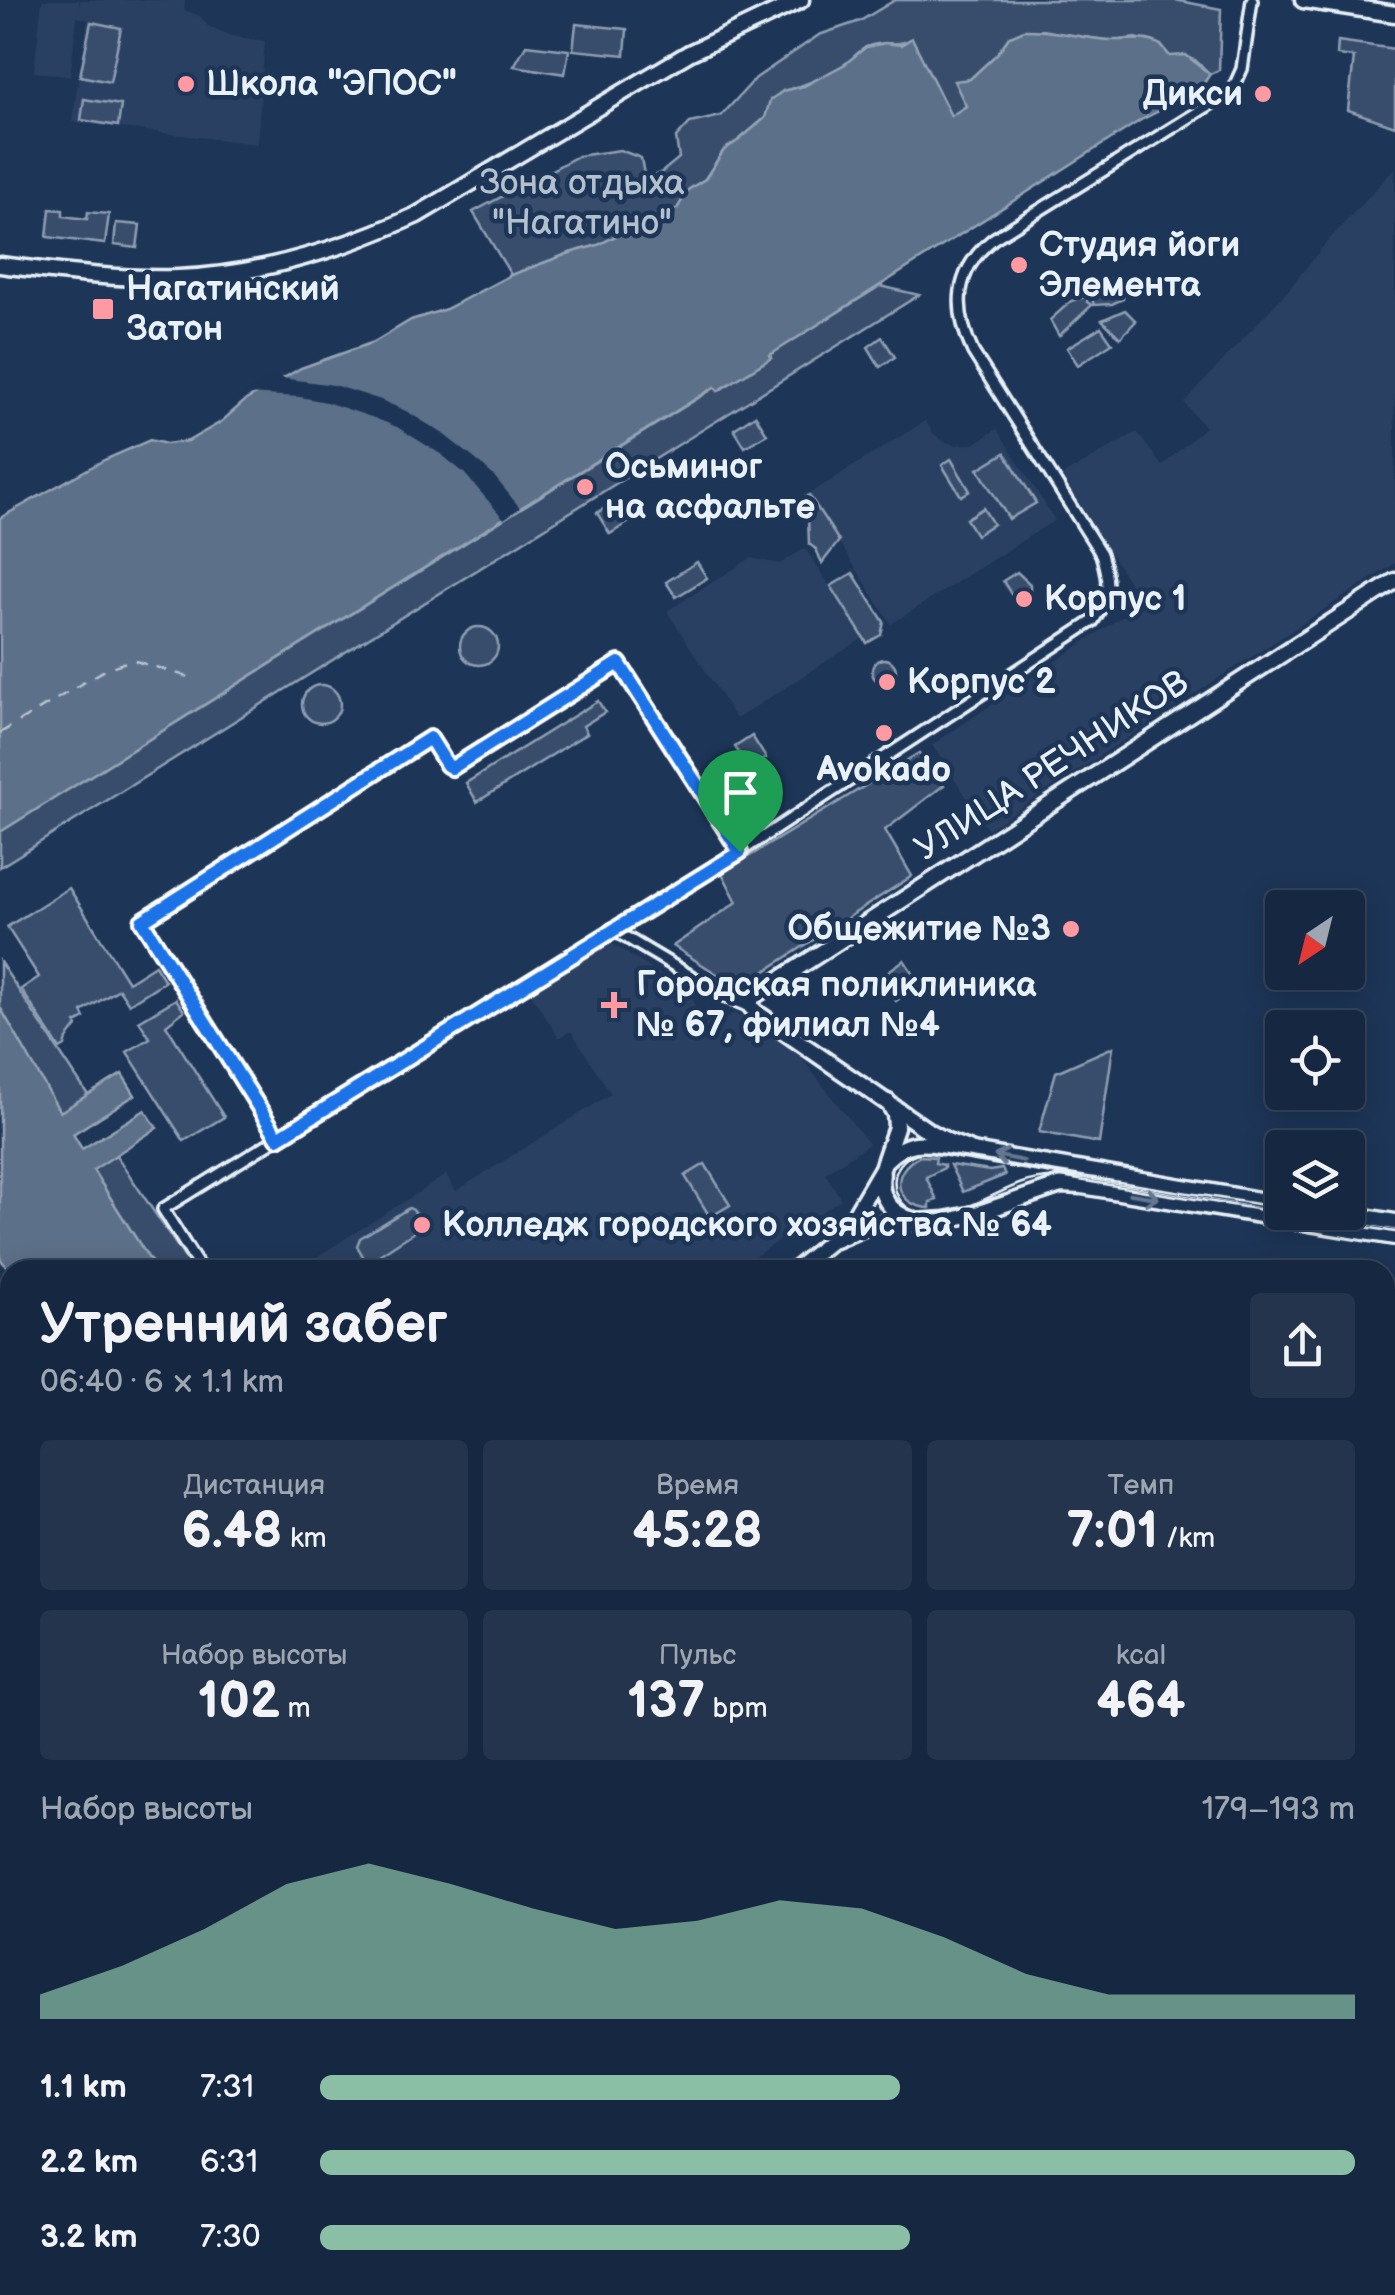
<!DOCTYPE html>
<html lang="ru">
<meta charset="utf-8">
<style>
:root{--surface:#162841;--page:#23344c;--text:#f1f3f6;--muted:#9ea6b1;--line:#35445a;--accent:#8abfa5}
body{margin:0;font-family:"Balsamiq Sans",sans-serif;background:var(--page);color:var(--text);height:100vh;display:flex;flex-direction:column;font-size:38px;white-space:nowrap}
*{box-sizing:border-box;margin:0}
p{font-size:32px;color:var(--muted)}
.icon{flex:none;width:55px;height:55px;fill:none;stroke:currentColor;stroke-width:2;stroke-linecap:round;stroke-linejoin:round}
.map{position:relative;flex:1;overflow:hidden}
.panel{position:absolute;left:0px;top:1260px;width:1395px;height:1035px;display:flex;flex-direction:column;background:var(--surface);border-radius:30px 30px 0 0;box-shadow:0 5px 25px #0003,0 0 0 2px var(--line)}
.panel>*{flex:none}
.needle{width:65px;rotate:215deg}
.fabs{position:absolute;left:1265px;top:890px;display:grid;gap:20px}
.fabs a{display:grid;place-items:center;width:100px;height:100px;border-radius:10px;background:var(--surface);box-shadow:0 5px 25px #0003,0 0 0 2px var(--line);font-size:50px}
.pin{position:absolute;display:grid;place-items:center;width:85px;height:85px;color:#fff;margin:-102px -42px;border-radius:50% 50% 50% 0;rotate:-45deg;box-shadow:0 0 10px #0007}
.pin .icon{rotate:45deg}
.round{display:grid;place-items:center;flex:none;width:105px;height:105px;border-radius:10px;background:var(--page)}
.head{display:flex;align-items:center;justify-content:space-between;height:170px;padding:0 40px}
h1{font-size:55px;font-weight:700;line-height:75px}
.metrics{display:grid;grid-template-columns:repeat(3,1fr);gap:15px;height:170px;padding:10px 40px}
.metrics div{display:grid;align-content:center;border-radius:10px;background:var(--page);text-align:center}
.metrics b{font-size:50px;font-weight:700}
.metrics small{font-size:28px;font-weight:400}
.metrics p{font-size:28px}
.chart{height:280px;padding:20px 40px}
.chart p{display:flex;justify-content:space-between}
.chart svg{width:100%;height:180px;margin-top:10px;fill:var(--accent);opacity:.7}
ul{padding:0 40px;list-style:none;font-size:32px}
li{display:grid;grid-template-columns:160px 120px 1fr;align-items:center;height:75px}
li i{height:25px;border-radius:12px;background:var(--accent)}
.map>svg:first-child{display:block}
</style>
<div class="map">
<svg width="1395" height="2295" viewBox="0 0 1395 2295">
<rect width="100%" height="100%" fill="#1d3557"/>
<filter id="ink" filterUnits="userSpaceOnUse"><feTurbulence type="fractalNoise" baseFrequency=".01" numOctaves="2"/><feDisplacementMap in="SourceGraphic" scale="20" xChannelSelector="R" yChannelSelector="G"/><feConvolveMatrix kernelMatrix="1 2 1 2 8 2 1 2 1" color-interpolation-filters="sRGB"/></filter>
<g filter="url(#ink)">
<g fill="#2a4162">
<path d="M 42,0 L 79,0 L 79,9 L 80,0 L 185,0 L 184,10 L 200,16 L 208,26 L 232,36 L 265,41 L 257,144 L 72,122 L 88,19 L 77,17 L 70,76 L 34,72 Z"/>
<path d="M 1395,168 L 1395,563 L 988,829 L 932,745 L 1142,603 L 1062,476 L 1137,432 L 1162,466 L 1205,427 L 1184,403 L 1290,288 L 1325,244 Z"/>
<path d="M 925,421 L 934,434 L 943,441 L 956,445 L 974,444 L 997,429 L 1055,520 L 891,624 L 809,494 Z"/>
<path d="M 805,548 L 863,638 L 736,719 L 667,611 L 751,558 L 780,564 Z"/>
<path d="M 610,943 L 691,993 L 702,1027 L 721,1011 L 727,1017 L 735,1013 L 798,1054 L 869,1144 L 825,1173 L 841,1199 L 734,1270 L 323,1270 L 315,1258 L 446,1175 L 456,1191 L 611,1094 L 571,1031 L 559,1038 L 531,994 Z"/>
<path d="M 0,1307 L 10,1321 L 10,1549 L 0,1537 Z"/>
</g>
<g fill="#374d6c" stroke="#909fb2" stroke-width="2.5">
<path d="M 895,0 L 1175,0 L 1221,9 L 1219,70 L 1210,74 L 1195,60 L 1169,56 L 1161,45 L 1136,38 L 1113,41 L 1068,35 L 1043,30 L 1010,36 L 997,54 L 970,79 L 967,106 L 951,117 L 912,39 C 895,48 884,39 867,47 C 860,50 854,57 848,62 C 829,76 805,85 783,91 L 765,118 L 739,140 L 724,150 L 705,179 L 688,190 L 678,209 L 661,213 L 598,245 L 570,253 L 511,275 L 473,212 L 578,156 L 620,150 L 641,158 L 645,180 L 662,172 L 679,158 L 676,138 L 690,123 L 721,116 L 756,78 L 819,35 L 860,21 Z"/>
<path d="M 91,22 L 121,28 L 110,82 L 80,76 Z"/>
<path d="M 576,24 L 627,29 L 625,55 L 573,50 Z"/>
<path d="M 1338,41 L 1395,49 L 1395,126 L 1348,110 L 1354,57 L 1337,55 Z"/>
<path d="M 526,45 L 569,50 L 565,74 L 514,66 Z"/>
<path d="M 84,99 L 121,105 L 118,126 L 81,120 Z"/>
<path d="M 50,209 L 63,210 L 63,216 L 87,219 L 88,212 L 109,214 L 105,244 L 47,237 Z"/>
<path d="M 116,223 L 140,225 L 137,248 L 114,245 Z"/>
<path d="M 1115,277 L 1118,279 L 1124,294 L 1123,299 L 1112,304 L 1094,305 L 1090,292 L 1093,287 Z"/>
<path d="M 880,286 L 919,295 L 0,867 L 0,832 L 716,387 L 718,390 L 771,358 L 769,355 Z"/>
<path d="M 1088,296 L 1087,302 L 1092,305 L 1059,336 L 1050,320 L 1071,301 Z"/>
<path d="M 1125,310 L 1136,321 L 1120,338 L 1102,320 Z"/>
<path d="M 1101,327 L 1112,343 L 1078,365 L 1067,348 Z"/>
<path d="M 882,337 L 895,357 L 880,367 L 868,347 Z"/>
<path d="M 755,415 L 767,434 L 745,447 L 734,429 Z"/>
<path d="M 1005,453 L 1036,503 L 1009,519 L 978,469 Z"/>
<path d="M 951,459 L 970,491 L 961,496 L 942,465 Z"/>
<path d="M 809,495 L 839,541 L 822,563 L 816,549 L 809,544 L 808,518 L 800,501 Z"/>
<path d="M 616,501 L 629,522 L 610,534 L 597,513 Z"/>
<path d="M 983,508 L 993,524 L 976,535 L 966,519 Z"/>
<path d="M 697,562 L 707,578 L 676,597 L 666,582 Z"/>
<path d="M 1017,572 L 1030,584 L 1030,595 L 1017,604 L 1003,581 Z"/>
<path d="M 853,573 L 884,622 L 881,635 L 867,643 L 831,586 Z"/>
<circle cx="479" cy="646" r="19"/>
<circle cx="884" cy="671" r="12"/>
<circle cx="321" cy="704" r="19"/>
<path d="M 598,701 L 605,712 L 583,726 L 587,733 L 477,802 L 466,783 Z"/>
<path d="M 752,736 L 766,758 L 749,769 L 735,747 Z"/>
<path d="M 919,753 L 944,785 L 885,830 L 912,876 L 739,988 L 673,946 L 737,902 L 722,873 Z"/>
<path d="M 69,888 L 128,982 L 155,965 L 165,981 L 129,1004 L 119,989 L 82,1012 L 85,1018 L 76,1023 L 77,1026 L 67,1039 L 65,1046 L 60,1049 L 21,989 L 39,977 L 7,927 Z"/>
<path d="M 904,960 L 920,984 L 896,1001 L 880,977 Z"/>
<path d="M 0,962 L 88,1095 L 60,1113 L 0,1007 Z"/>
<path d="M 176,999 L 184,1011 L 166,1025 L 224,1117 L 184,1141 L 127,1052 L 150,1038 L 139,1021 Z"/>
<path d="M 1113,1047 L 1099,1143 L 1039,1132 L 1056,1072 Z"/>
<path d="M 116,1155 L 193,1270 L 156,1270 L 92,1170 Z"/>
<path d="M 920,1156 L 936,1157 L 935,1163 L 944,1165 L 944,1168 L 926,1177 L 937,1200 L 930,1202 L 930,1208 C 894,1206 888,1171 920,1156 Z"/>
<path d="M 705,1164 L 730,1205 L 710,1217 L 685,1176 Z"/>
<path d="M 950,1165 L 990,1171 L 1002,1169 L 1005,1175 L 963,1192 Z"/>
<path d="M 409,1208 L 413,1210 L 421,1221 L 419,1229 L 373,1259 L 364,1258 L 357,1246 L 360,1238 Z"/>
<path d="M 0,1822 L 10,1830 L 10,2016 L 0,2017 Z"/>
</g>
<g fill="#5d7089" stroke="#95a4b5" stroke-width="2.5">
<path d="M 1024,30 C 1054,29 1082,39 1111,40 C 1128,41 1143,36 1159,44 C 1162,46 1167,53 1170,56 L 1186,55 L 1210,74 L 1204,83 C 1185,86 1186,97 1171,105 C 1161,110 1151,115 1141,120 L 770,355 L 771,358 L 718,391 L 715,387 L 0,832 L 0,518 L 104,460 L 150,440 L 166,444 L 188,441 L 221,422 L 246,400 L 301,368 L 374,342 L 411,320 L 446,309 L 511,275 L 570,253 L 598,245 L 661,213 L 677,209 L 688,190 L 705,179 L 724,150 L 739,140 L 765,118 L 770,100 L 783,91 L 804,86 L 845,64 L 866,47 L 885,43 L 901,45 L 912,38 L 951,116 L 966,106 L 954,81 L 970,79 L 997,54 L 1010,36 Z"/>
<path d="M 0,1007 L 60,1112 L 122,1074 L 135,1095 L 73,1134 L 82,1149 L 145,1110 L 157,1128 L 93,1170 L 156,1270 L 10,1272 L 0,1258 Z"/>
<path d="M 0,1558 L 7,1566 L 4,1573 L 10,1580 L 10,1830 L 0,1822 Z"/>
<path d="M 10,2016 L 10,2285 L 1385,2285 L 1385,2151 L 1395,2153 L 1395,2295 L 0,2295 L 0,2017 Z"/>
</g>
<path fill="#1d3557" d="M 274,377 L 334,385 L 381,400 L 406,411 L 442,433 L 475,459 L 494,476 L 520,508 L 504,519 L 464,473 L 442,455 L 397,427 L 374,418 L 326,402 L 300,397 L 246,394 Z"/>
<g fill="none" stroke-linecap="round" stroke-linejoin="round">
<g stroke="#b7c4d1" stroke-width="2.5" stroke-dasharray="12 10" stroke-linecap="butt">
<path d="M 0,733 L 108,668 L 132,660 L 189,677"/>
<path d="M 0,1644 L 10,1649"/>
<path d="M 0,1661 L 10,1663"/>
<path d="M 0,2233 L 10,2239"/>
<path d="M 97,2285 L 116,2295"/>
<path d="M 1349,2285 L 1395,2295"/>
<path d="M 590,2295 L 626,2285"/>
</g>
<defs>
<g id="street">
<path d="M 612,929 L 728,998 L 751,1007"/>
<path d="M 278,1139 L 142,921 L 429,738 L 447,765 L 452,768 L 619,663 L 740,852"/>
<path d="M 201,1270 L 163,1209 L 740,852 L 1093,621 C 1110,596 1110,583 1101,554 L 973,352 C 953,309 954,271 993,239 L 1232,91 L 1242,69 L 1252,0"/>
<path d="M 1385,2103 L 1395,2102"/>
</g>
<g id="secondary">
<path d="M 1303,0 L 1395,14"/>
<path d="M 0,265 C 59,272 119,280 178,278 C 261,275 342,249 417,215 L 689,53 L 801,0"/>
<path d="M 973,1151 L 947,1141 L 927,1130 L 757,1013 L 751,1007 L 751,998 L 1395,581"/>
<path d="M 887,1159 C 900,1147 912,1142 931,1144 L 1282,1204"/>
<path d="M 882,1173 C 878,1197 891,1213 913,1220"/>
<path d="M 1335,1212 L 1395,1222"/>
<path d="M 835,1240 L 870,1225 L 945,1220 L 979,1213 L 1061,1185 L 1082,1186 L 1395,1237"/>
<path d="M 795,1270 L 847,1228 L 882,1168 L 896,1127 L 895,1114 L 888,1102"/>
<path d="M 1385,2125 L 1395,2126"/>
</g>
</defs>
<use href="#street" stroke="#e8f1f8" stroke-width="16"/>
<use href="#secondary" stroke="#e8f1f8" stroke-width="21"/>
<use href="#street" stroke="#1d3557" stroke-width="9"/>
<use href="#secondary" stroke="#1d3557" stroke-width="14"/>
<path stroke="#e8f1f8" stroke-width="2.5" d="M 1282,1208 L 931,1152 C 884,1150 883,1209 925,1214 C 960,1217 991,1194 1022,1183 C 1035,1178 1047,1178 1061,1177 L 1395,1232"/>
</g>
<defs><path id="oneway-shaft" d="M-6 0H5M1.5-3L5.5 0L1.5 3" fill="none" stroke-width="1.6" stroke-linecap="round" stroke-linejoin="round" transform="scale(2.5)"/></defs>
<g stroke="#64778f">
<use href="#oneway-shaft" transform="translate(1009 1158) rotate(-169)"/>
<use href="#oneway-shaft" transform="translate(1144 1196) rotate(9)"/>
</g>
</g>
<g fill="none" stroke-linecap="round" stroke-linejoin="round" filter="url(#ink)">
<defs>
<path id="route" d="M 619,663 L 740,852 L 278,1138 L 142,921 L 430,738 L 447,765 L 452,768 Z"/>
</defs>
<use href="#route" stroke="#fff" stroke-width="20"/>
<use href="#route" stroke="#1a73e8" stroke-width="12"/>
</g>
<g fill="#ff9aa2" stroke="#1d3557" stroke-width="4">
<circle cx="186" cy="84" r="10"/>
<circle cx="1263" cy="94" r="10"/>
<circle cx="1019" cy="265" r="10"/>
<rect x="91" y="297" width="24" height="24" rx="5"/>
<circle cx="585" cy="487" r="10"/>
<circle cx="1024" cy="599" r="10"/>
<circle cx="887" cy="682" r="10"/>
<circle cx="884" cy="733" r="10"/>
<circle cx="1071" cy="929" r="10"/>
<path d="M609 990h10v10h10v10h-10v10h-10v-10h-10v-10h10z"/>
<circle cx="422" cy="1225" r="10"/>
</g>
<g text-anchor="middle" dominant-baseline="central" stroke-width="9" stroke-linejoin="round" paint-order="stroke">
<g font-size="35" font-weight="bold" fill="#e8f1f8" stroke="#1d3557" text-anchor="start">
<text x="206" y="84">Школа "ЭПОС"</text>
<text x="1243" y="94" text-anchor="end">Дикси</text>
<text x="1039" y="245">Студия йоги<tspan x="1039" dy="40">Элемента</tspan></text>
<text x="126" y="289">Нагатинский<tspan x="126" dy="40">Затон</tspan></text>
<text x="605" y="467">Осьминог<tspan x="605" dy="40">на асфальте</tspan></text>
<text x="1044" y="599">Корпус 1</text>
<text x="907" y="682">Корпус 2</text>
<text x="884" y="770" text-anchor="middle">Avokado</text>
<text x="1051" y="929" text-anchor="end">Общежитие №3</text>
<text x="636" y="985">Городская поликлиника<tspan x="636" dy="40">№ 67, филиал №4</tspan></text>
<text x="442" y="1225">Колледж городского хозяйства № 64</text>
</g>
<g font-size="35" fill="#b3c0ce" stroke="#1d3557">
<text x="582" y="183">Зона отдыха<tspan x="582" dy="40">"Нагатино"</tspan></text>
</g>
<g font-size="35" fill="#e8f1f8" stroke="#1d3557">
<text transform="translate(1052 766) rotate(-33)">УЛИЦА РЕЧНИКОВ</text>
</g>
</g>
</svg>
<div class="fabs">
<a><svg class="needle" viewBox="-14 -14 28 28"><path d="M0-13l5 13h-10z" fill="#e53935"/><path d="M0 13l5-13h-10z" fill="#9ea6b1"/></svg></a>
<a><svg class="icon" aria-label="locate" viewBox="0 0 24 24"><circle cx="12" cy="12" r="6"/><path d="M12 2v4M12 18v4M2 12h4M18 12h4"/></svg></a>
<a><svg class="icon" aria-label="layers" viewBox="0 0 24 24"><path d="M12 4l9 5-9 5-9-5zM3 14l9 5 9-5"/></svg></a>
</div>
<div class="pin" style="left:740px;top:852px;background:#1e9e55"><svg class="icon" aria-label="arrive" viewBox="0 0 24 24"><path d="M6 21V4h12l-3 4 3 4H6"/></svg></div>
<section class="panel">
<div class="head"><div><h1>Утренний забег</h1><p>06:40 · 6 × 1.1 km</p></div><a class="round"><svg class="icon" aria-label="share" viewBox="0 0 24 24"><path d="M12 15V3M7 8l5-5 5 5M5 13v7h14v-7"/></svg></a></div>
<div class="metrics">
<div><p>Дистанция</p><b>6.48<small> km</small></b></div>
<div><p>Время</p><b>45:28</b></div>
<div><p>Темп</p><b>7:01<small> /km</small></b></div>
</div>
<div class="metrics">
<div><p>Набор высоты</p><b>102<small> m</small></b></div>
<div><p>Пульс</p><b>137<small> bpm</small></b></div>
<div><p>kcal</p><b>464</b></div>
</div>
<div class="chart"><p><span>Набор высоты</span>179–193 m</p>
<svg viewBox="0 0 160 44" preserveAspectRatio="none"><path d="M0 44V38L10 31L20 22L30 11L40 6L50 11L60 17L70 22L80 20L90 15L100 17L110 24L120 33L130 38L140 38L150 38L160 38V44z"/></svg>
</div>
<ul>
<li><b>1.1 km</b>7:31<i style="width:56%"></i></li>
<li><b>2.2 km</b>6:31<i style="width:100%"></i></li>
<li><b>3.2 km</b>7:30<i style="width:57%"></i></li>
</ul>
</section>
</div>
